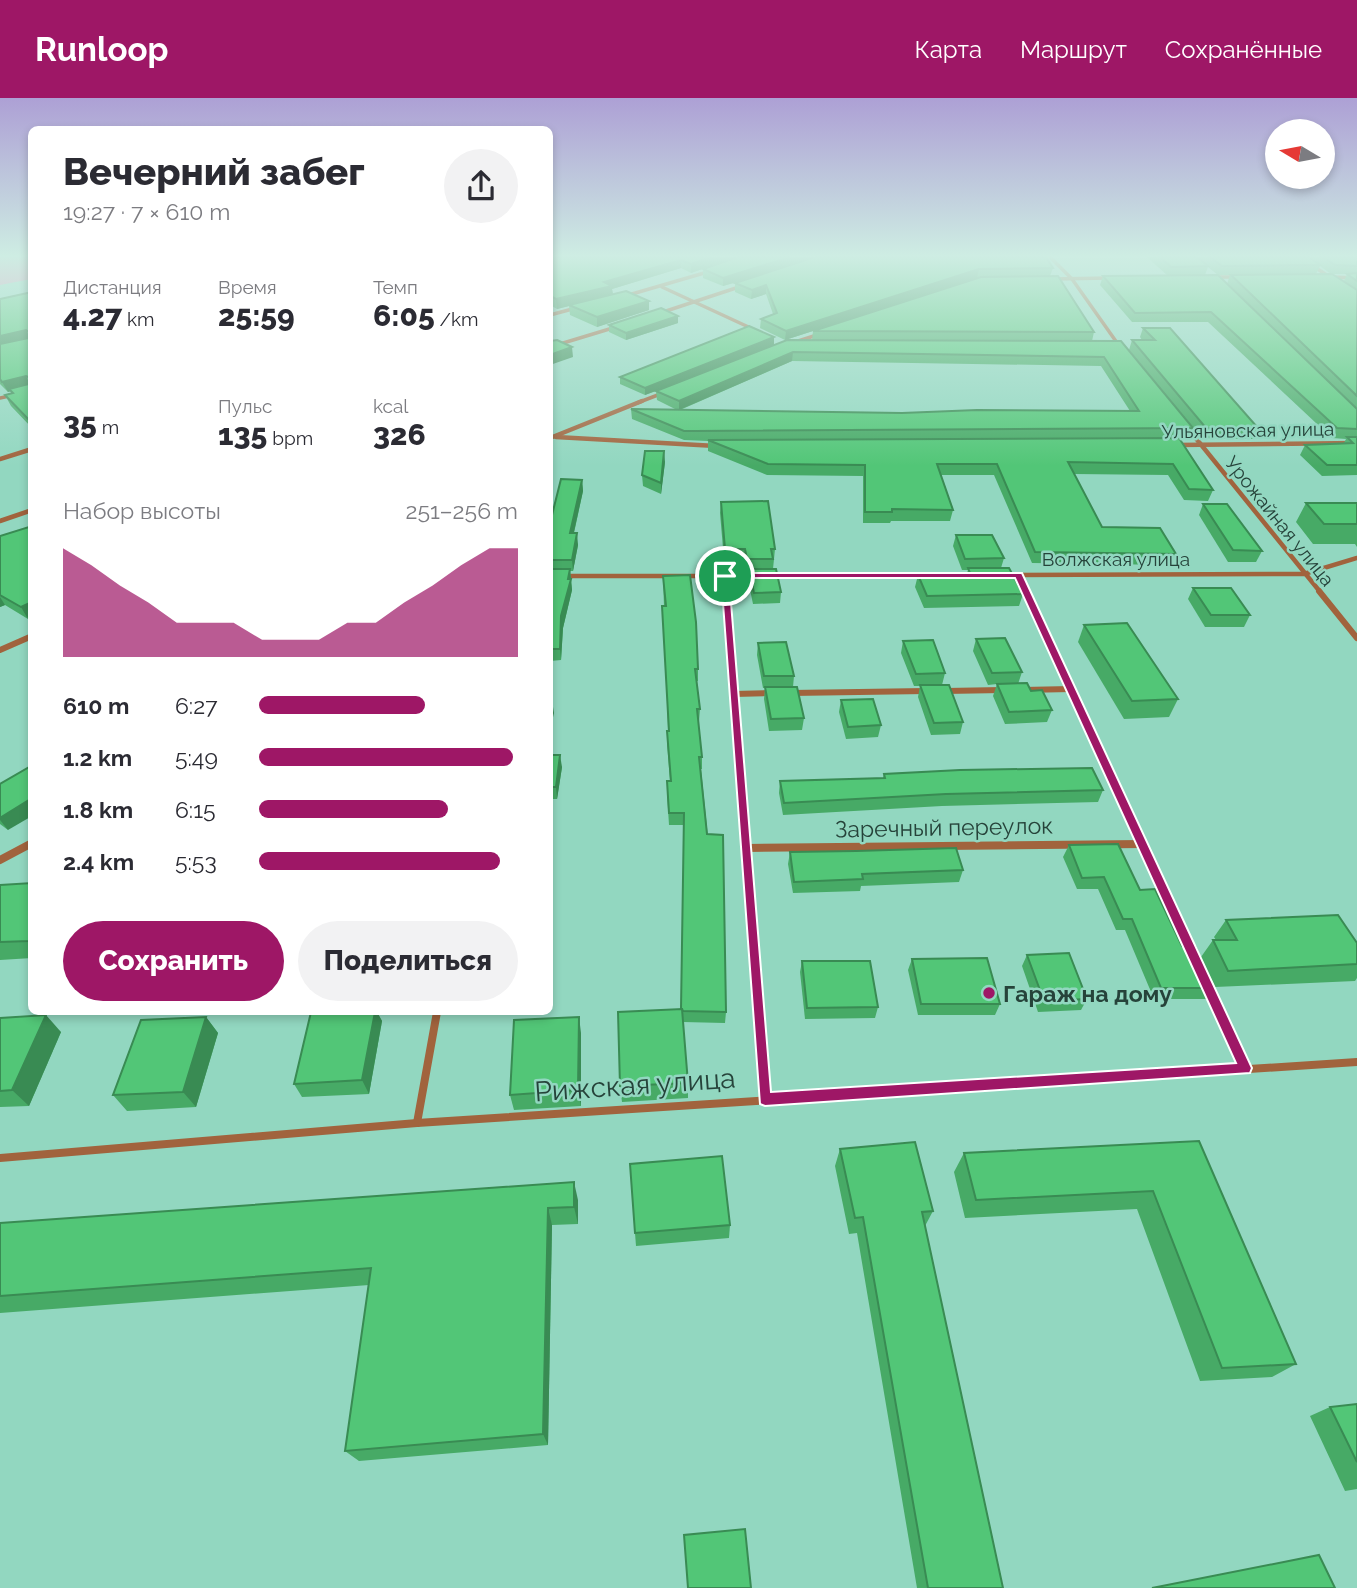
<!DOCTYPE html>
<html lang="ru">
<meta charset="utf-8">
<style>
:root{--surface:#fff;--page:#f2f2f3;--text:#2b2b33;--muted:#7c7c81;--accent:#9e1766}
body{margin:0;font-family:Raleway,sans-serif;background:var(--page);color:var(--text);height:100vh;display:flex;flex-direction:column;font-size:26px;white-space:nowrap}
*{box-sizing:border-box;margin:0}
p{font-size:23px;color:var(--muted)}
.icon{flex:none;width:38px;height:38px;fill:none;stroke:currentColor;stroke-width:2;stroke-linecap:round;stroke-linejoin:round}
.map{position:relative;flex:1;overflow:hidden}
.sheet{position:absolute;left:28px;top:28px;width:525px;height:889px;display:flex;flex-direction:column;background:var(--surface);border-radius:10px;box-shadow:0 4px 10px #0003}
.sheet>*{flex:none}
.needle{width:46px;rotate:280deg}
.fabs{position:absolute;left:1265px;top:21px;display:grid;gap:14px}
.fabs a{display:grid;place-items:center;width:70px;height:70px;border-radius:50%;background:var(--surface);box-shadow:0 4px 10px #0003;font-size:35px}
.pin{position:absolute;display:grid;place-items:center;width:60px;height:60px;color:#fff;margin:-30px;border:4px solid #fff;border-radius:50%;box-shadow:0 2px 7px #0007}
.round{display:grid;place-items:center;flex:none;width:74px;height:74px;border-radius:37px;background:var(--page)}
.overview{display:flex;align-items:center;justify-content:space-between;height:119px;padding:0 35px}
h1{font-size:38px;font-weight:800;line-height:52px}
.stats{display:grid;grid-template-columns:repeat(3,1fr);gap:10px;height:119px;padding:7px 35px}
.stats div{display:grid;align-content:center}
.stats b{font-size:30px;font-weight:800}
.stats small{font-size:19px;font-weight:400}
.stats p{font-size:19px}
.chart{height:196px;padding:14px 35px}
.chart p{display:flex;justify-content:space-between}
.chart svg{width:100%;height:126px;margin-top:7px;fill:var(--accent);opacity:.7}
.cta{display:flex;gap:14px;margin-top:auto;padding:14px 35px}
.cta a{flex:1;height:80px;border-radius:42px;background:var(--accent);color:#fff;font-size:28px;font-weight:800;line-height:80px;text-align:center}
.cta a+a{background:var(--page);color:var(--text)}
ul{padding:0 35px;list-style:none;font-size:23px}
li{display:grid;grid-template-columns:112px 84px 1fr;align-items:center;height:52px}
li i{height:18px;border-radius:9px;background:var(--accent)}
header{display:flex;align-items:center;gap:42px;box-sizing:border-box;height:98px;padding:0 35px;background:var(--accent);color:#fff}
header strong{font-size:33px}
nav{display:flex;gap:38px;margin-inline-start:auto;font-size:24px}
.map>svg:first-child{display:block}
</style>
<header>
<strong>Runloop</strong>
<nav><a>Карта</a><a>Маршрут</a><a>Сохранённые</a></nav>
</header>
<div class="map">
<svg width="1357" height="1490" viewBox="0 0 1357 1490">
<rect width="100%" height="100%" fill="#92d7c0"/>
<path fill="#f581b9" d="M 0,159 L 31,159 L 31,181 L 0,187 Z"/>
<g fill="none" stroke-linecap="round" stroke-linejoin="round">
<g stroke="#a1633d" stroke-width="3.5">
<path d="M 1050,159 L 1072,181 L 1120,249"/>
<path d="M 1300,159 L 1331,180"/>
<path d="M 1212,179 L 1239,179"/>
<path d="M 1331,179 L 1357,180"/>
<path d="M 1051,181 L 1109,180"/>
<path d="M 662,189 L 755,232"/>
<path d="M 625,198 L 711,173"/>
<path d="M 660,215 L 742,188"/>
<path d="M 550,217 L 576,210"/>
<path d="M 792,245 L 820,236"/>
<path d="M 550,249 L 616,229"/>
<path d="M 0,300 L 32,293"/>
<path d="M 637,305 L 663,295"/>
</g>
<g stroke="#a1633d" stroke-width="4.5">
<path d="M 1186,328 L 1321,495"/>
<path d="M 556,339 L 716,348"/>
<path d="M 550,340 L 642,303"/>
<path d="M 1176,347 L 1357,345"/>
<path d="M 0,361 L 32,351"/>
<path d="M 0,423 L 32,412"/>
<path d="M 1006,477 L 1304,476 L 1357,460"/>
<path d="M 1018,477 L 1026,495"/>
<path d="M 550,478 L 757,478"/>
<path d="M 725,478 L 726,495"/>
<path d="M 768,478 L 925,477"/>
</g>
<g stroke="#a1633d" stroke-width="6">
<path d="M 726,493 L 745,743"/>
<path d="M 1025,493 L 1140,743"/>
<path d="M 1319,493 L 1357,540"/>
<path d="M 0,552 L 32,538"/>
<path d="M 1022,592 L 1071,591"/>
<path d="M 945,593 L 1003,592"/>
<path d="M 791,595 L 926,593"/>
<path d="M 734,596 L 772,595"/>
</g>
<g stroke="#a1633d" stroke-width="8">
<path d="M 745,741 L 765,1001"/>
<path d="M 1139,741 L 1192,855"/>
<path d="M 746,750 L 1142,746"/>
<path d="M 0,762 L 32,745"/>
<path d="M 1208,888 L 1245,970"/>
<path d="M 417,1025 L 437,914"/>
<path d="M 0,1060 L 417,1025 L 1357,964"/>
</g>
</g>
<g fill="#47aa66" fill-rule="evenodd">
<path d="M 550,159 L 736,159 L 691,175 L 681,170 L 612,191 L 613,196 L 649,212 L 597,229 L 570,217 L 569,208 L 557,211 L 550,207 Z"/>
<path d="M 1147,159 L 1357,159 L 1357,377 L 1322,378 L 1300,357 L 1305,347 L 1344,345 L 1346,341 L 1332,340 L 1208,224 L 1132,224 L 1100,187 L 1103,178 L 1168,178 ZM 1320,168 L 1331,176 L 1316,176 ZM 1208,169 L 1218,177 L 1230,177 L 1227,186 L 1205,177 ZM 1333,176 L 1347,176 L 1344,183 Z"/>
<path d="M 1053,170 L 1050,178 L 1094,234 L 1092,243 L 1193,330 L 1189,340 L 1179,340 L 1213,392 L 1208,403 L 1184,402 L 1168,377 L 1074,376 L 1102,429 L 1176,456 L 1171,467 L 1032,465 L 994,377 L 941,377 L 953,412 L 950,423 L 891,423 L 890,425 L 863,425 L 863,378 L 767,377 L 708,353 L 708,343 L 684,342 L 632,321 L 631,311 L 677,312 L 657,302 L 656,293 L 645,297 L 620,286 L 620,279 L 774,239 L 774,247 L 678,285 L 812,242 L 813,233 L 785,242 L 760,230 L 761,221 L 773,216 L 766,196 L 751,201 L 735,194 L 735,185 L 745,182 L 723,188 L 703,180 L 703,171 ZM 977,180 L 979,180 L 860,218 ZM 792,263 L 1101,268 L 1130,313 L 902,315 L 680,312 Z"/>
<path d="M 32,194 L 32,330 L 11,308 L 5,297 L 12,295 L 11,293 L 8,294 L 0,286 L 0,201 Z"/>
<path d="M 678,225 L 626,242 L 609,234 L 609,227 Z"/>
<path d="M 1143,230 L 1258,330 L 1253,341 L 1201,340 L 1129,252 L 1132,242 L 1142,242 L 1140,239 Z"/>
<path d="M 665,364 L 661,396 L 643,388 L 642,377 Z"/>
<path d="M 582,382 L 583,393 L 574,435 L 578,447 L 573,473 L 570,473 L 572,492 L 563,530 L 561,562 L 550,563 L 550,425 Z"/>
<path d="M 721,404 L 775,451 L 773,471 L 781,494 L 780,505 L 753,506 L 748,482 L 749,473 L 747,473 L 745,463 L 724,462 L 720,415 Z"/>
<path d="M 1306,405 L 1357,405 L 1357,449 L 1355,446 L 1313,446 L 1296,424 Z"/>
<path d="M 1203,406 L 1262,453 L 1256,464 L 1228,464 L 1199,417 Z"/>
<path d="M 956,437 L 1004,460 L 1001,470 L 1023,496 L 1019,508 L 924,510 L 915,489 L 918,477 L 967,475 L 968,472 L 962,472 L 953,448 Z"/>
<path d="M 0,438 L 28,521 L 5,507 L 0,509 Z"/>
<path d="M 663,478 L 698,571 L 698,583 L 696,583 L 700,611 L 699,623 L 698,623 L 702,659 L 702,671 L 701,671 L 726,914 L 725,925 L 683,924 L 688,985 L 688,1000 L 622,1004 L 620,988 L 681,911 L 684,727 L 669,727 L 667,695 L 667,683 L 670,683 L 667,645 L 667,633 L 668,633 Z"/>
<path d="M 1193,490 L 1250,517 L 1244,529 L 1205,529 L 1188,501 Z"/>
<path d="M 1084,527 L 1178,601 L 1169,619 L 1124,621 L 1078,544 Z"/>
<path d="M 976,541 L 1022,574 L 1018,586 L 1031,593 L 1052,612 L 1047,624 L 1005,626 L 993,598 L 997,586 L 988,587 L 973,553 Z"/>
<path d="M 903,543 L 945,575 L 942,587 L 963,624 L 960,636 L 931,637 L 918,599 L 920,588 L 914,588 L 901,555 Z"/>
<path d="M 758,545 L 794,578 L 793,589 L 804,620 L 802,632 L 769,633 L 764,601 L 765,590 L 763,590 L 757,557 Z"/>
<path d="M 841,602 L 881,627 L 878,639 L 846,641 L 839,614 Z"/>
<path d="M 550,657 L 562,669 L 557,701 L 550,701 Z"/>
<path d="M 884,676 L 1103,692 L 1098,704 L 942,708 L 783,717 L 779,695 L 780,683 L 883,680 Z"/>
<path d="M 0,686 L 8,732 L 0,726 Z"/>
<path d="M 1069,747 L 1140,792 L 1214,890 L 1206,901 L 1154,901 L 1125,832 L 1116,832 L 1098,791 L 1077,791 L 1063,759 Z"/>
<path d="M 790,754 L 963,772 L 959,784 L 861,788 L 860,793 L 793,795 L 788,766 Z"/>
<path d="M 32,785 L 32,860 L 0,862 L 0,787 Z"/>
<path d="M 1226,822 L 1357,845 L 1357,880 L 1355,883 L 1215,889 L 1201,859 L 1213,842 L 1216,842 L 1214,839 Z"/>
<path d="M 1027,857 L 1087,901 L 1081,912 L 1038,914 L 1022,868 Z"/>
<path d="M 912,861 L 1000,906 L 995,917 L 918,917 L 908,872 Z"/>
<path d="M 802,863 L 878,909 L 875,920 L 805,921 L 800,874 Z"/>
<path d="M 311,914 L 377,914 L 382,923 L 369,996 L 302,999 L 294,986 Z"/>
<path d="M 206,919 L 218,935 L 196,1009 L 127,1013 L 113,997 Z"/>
<path d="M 0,920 L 61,934 L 29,1008 L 0,1009 Z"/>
<path d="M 581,935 L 581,1008 L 514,1012 L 510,997 Z"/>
<path d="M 1199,1043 L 1296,1266 L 1272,1279 L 1200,1283 L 1137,1111 L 965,1120 L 954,1074 L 964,1055 Z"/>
<path d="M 840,1051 L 933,1113 L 925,1128 L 1003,1490 L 917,1490 L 857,1135 L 849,1136 L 835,1068 Z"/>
<path d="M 578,1102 L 578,1126 L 552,1127 L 548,1347 L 359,1363 L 345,1353 L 369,1187 L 0,1215 L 0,1125 Z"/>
<path d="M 730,1127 L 729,1140 L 636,1148 L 635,1135 Z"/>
<path d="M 1357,1306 L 1357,1391 L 1345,1393 L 1310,1318 L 1330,1309 Z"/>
</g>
<g fill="#398b53">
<path d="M 710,159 L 736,159 L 691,175 L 691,166 Z"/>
<path d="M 790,159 L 817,159 L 723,188 L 723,180 Z"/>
<path d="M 681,162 L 681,170 L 612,191 L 613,197 L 557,211 L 556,201 L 604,184 Z"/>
<path d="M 979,171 L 977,180 L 785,242 L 786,233 Z"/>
<path d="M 766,187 L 766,196 L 751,201 L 752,192 Z"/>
<path d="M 649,203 L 649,212 L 597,229 L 597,219 Z"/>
<path d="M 678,218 L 678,225 L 626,242 L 626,235 Z"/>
<path d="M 26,232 L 31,242 L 0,249 L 0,238 Z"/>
<path d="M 774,239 L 774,247 L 645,297 L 645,290 Z"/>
<path d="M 572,249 L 573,259 L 550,267 L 550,257 Z"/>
<path d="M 793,254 L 792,263 L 679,312 L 679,303 Z"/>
<path d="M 26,278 L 31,289 L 9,291 L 11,293 L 8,294 L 2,284 Z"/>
<path d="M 664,353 L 665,364 L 661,396 L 661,385 Z"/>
<path d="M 582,382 L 583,393 L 571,447 L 570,435 Z"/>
<path d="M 577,435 L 578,447 L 573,473 L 572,462 Z"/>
<path d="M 570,471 L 572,492 L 563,530 L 561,562 L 560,551 L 561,518 Z"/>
<path d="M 0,499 L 5,507 L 0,509 Z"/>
<path d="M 32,504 L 32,519 L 28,521 L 21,509 Z"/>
<path d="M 552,603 L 554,615 L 550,632 L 550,614 Z"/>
<path d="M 560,657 L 562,669 L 557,701 L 556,689 Z"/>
<path d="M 32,700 L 32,718 L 8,732 L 0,722 L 0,720 Z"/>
<path d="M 368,914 L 377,914 L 382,923 L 369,996 L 362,982 Z"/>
<path d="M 46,917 L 61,934 L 29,1008 L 12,992 Z"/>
<path d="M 206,919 L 218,935 L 196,1009 L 183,994 Z"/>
<path d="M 579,919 L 581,935 L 581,1008 L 578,992 Z"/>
<path d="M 574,1084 L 578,1102 L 578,1126 L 574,1109 Z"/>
<path d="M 548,1110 L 552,1127 L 548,1347 L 543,1336 Z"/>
</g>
<g fill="#52c677" stroke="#398b53" stroke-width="2">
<path d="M 555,159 L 710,159 L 691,166 L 681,162 L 604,184 L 612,188 L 556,201 L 550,198 L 550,160 Z"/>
<path d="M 738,159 L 790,159 L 723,180 L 703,171 Z"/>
<path d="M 815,159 L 1046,159 L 1053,170 L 979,171 L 786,233 L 761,221 L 777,215 L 766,187 L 752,192 L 735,185 Z"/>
<path d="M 1160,159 L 1197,159 L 1208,168 L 1171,169 Z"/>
<path d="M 1210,159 L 1309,159 L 1320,167 L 1222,168 Z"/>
<path d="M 1323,159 L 1357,159 L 1357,168 L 1335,167 Z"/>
<path d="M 1357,175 L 1357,183 L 1347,176 Z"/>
<path d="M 1332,176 L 1357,192 L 1357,298 L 1231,177 Z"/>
<path d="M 1218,177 L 1357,311 L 1357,331 L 1337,330 L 1211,214 L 1135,215 L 1103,178 Z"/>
<path d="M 1058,178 L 1094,234 L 813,233 L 981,179 Z"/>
<path d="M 626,193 L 649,203 L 597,219 L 569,207 Z"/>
<path d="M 32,194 L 32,236 L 26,232 L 0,238 L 0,201 Z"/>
<path d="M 661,210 L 678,218 L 626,235 L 609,227 Z"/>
<path d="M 749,228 L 774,239 L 645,290 L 620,279 Z"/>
<path d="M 1143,230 L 1170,230 L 1258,330 L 1206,330 L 1132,242 L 1155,242 Z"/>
<path d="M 32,236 L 32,325 L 5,297 L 13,295 L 9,291 L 29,286 L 31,280 L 26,278 L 2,284 L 0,281 L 0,246 L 28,240 Z"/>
<path d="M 557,242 L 572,249 L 550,257 L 550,243 Z"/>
<path d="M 787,242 L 1121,243 L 1193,330 L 695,333 L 684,333 L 631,311 L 902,315 L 977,312 L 1139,313 L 1104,259 L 793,254 L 679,303 L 656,293 Z"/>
<path d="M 1347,339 L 1357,339 L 1357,367 L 1327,367 L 1305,347 L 1353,345 Z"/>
<path d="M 1179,340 L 1213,392 L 1189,391 L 1173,366 L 1068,364 L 1102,429 L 1160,430 L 1176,456 L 1035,454 L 997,366 L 937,366 L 953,412 L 892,411 L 892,414 L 865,414 L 865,367 L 768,366 L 708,342 Z"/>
<path d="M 645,353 L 664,353 L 661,385 L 642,377 Z"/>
<path d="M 561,381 L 582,382 L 570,435 L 577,435 L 572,462 L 550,462 L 550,425 Z"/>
<path d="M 768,403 L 775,451 L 771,451 L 773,461 L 747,461 L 745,451 L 725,451 L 721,404 Z"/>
<path d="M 1306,405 L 1357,405 L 1357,426 L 1324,426 Z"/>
<path d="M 1203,406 L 1227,406 L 1262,453 L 1233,452 Z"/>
<path d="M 32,428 L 32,504 L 21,509 L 0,497 L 0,438 Z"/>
<path d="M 956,437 L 992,437 L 1004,460 L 965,461 Z"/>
<path d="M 968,470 L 1009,470 L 1023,496 L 927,498 L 918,477 L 970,475 Z"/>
<path d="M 550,471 L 570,471 L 568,481 L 571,481 L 561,518 L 560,551 L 550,551 Z"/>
<path d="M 749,471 L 776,471 L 781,494 L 754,495 Z"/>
<path d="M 690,477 L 696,524 L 698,571 L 695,571 L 700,611 L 697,611 L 702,659 L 699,659 L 707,736 L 723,737 L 726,914 L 683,913 L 682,911 L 681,911 L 684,715 L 669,715 L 667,683 L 671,683 L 667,633 L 669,633 L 662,508 L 666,508 L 663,478 Z"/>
<path d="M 1193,490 L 1231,490 L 1250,517 L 1211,517 Z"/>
<path d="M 1127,525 L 1178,601 L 1132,603 L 1084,527 Z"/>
<path d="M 1005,540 L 1022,574 L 992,575 L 976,541 Z"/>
<path d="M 933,542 L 945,575 L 916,576 L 903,543 Z"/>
<path d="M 786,544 L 794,578 L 764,578 L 758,545 Z"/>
<path d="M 1027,585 L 1031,593 L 1042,592 L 1052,612 L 1009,614 L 997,586 Z"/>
<path d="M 920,587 L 949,587 L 963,624 L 934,625 Z"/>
<path d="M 765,589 L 797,589 L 804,620 L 771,621 Z"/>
<path d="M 873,601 L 881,627 L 848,629 L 841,602 Z"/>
<path d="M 550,657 L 560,657 L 556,689 L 550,689 Z"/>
<path d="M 31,668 L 32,669 L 32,700 L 0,720 L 0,686 Z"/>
<path d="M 1092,670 L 1103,692 L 946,696 L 784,705 L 780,683 L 885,680 L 884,676 L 960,672 Z"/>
<path d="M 1118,746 L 1140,792 L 1155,791 L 1182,848 L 1195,848 L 1214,890 L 1161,890 L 1132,821 L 1123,821 L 1104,779 L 1082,780 L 1069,747 Z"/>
<path d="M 956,750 L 963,772 L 862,776 L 863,781 L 794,784 L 790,754 L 856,753 Z"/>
<path d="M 32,785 L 32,839 L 29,843 L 0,844 L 0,787 Z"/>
<path d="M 1338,817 L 1357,845 L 1357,866 L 1228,873 L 1213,842 L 1237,842 L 1226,822 Z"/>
<path d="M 1069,855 L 1087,901 L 1044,903 L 1027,857 Z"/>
<path d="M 987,860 L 1000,906 L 921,906 L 912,861 Z"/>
<path d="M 802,863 L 870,863 L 878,909 L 807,910 Z"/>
<path d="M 682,911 L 688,985 L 620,988 L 618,914 Z"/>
<path d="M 311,914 L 375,914 L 362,982 L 294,986 Z"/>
<path d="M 46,917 L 12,992 L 0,993 L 0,920 Z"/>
<path d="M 206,919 L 183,994 L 113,997 L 141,922 Z"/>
<path d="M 579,919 L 578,992 L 510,997 L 514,922 Z"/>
<path d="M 1199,1043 L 1296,1266 L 1222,1270 L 1153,1093 L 976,1102 L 964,1055 Z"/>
<path d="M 915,1044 L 933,1113 L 922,1114 L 1003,1490 L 928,1490 L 863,1119 L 855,1120 L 840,1051 Z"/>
<path d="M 722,1058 L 730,1127 L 635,1135 L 630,1066 Z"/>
<path d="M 574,1084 L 574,1109 L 548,1110 L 543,1336 L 345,1353 L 371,1170 L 0,1198 L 0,1125 Z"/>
<path d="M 1357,1306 L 1357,1364 L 1330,1309 Z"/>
<path d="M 745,1431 L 751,1490 L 688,1490 L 684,1437 Z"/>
<path d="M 1319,1457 L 1335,1490 L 1152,1490 Z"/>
</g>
<linearGradient id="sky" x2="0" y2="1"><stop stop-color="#ada0d5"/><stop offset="0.43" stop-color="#ceede3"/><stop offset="1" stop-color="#ceede3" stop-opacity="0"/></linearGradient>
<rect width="1357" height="368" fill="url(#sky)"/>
<path fill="#9e1766" stroke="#fff" stroke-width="2" fill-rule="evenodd" d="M 1022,475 L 1252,970 L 1250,975 L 765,1008 L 760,1006 L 721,478 L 725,475 ZM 729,480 L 1015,480 L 1236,965 L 771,994 Z"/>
<circle fill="#9e1766" stroke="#92d7c0" stroke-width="2.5" cx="989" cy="895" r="7"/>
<g text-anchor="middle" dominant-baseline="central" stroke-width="5" stroke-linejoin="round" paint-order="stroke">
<g font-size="19" fill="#26433a" stroke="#92d7c0">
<text transform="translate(1248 332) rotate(-1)">Ульяновская улица</text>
<text transform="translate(1280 423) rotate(51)">Урожайная улица</text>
<text x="1116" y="461">Волжская улица</text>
</g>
<g font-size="23" fill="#26433a" stroke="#92d7c0">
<text transform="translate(944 729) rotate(-1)">Заречный переулок</text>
</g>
<g font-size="23" font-weight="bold" fill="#26433a" stroke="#92d7c0" text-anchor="start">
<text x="1003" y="895">Гараж на дому</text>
</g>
<g font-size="28" fill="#26433a" stroke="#92d7c0">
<text transform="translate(635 987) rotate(-4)">Рижская улица</text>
</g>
</g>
</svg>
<div class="fabs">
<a><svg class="needle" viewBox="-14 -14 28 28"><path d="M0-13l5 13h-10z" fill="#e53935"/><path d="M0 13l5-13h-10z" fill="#7c7c81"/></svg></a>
</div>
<div class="pin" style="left:725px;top:478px;background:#1e9e55"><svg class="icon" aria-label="arrive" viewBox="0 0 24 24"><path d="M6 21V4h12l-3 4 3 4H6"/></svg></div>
<section class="sheet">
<div class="overview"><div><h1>Вечерний забег</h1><p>19:27 · 7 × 610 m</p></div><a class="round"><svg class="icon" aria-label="share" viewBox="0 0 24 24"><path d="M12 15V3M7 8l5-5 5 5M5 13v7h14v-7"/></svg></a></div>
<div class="stats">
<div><p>Дистанция</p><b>4.27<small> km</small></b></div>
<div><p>Время</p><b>25:59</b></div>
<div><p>Темп</p><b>6:05<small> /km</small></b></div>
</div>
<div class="stats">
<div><b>35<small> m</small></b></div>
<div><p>Пульс</p><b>135<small> bpm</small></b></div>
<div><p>kcal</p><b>326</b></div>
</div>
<div class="chart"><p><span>Набор высоты</span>251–256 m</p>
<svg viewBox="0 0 160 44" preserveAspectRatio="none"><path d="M0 44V6L10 12L20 19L30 25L40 32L50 32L60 32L70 38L80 38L90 38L100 32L110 32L120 25L130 19L140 12L150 6L160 6V44z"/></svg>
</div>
<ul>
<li><b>610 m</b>6:27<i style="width:64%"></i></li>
<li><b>1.2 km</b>5:49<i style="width:98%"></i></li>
<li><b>1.8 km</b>6:15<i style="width:73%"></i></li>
<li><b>2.4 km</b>5:53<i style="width:93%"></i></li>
</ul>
<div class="cta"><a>Сохранить</a><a>Поделиться</a></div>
</section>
</div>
